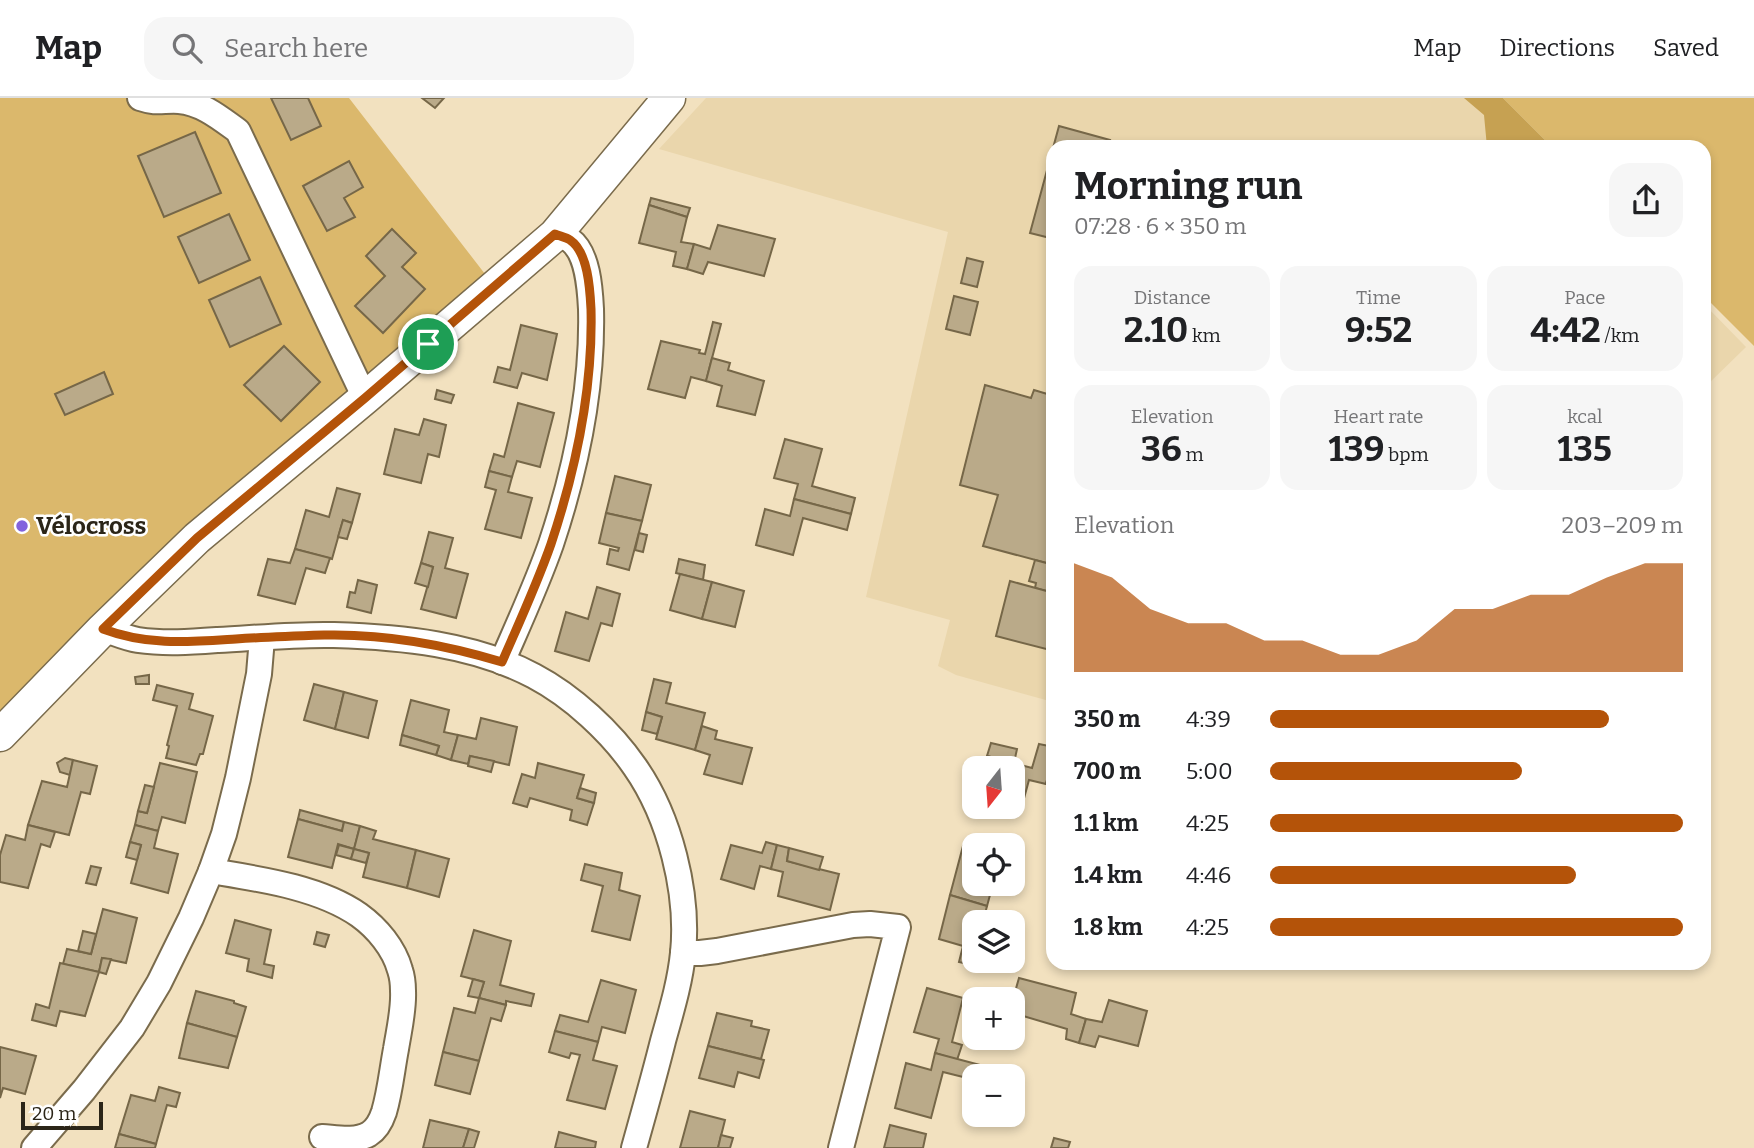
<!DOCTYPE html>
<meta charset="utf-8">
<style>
:root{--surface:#fff;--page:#f6f6f6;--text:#202124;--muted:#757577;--line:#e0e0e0;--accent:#b45309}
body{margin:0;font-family:Bitter,serif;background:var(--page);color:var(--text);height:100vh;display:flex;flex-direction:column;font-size:26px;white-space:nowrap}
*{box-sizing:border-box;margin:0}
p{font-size:23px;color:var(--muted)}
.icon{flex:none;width:38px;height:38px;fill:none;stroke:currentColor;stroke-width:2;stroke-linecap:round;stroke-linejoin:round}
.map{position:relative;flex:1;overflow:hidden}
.panel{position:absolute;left:1046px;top:42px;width:665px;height:830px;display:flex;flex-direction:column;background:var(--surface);border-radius:21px;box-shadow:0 4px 10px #0003}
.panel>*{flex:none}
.needle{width:46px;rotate:197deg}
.buttons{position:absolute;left:962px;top:658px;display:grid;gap:14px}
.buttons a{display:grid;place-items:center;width:63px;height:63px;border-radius:14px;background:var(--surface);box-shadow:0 4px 10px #0003;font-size:35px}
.scale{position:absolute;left:21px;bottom:18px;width:82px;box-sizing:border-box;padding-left:7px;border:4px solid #2b2518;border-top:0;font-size:19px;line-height:24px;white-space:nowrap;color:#2b2518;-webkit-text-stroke:5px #fff;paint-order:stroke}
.pin{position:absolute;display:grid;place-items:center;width:60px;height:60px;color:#fff;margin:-30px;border:4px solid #fff;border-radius:50%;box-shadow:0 2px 7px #0007}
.round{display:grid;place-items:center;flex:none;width:74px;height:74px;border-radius:21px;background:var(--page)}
.overview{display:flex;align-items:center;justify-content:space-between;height:119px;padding:0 28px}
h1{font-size:38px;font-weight:700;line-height:52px}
.stats{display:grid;grid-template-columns:repeat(3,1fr);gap:10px;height:119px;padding:7px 28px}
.stats div{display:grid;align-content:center;border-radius:18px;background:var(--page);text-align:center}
.stats b{font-size:35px;font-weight:700}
.stats small{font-size:19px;font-weight:400}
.stats p{font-size:19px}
.chart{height:196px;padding:14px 28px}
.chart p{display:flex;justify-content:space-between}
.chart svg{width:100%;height:126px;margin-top:7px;fill:var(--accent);opacity:.7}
ul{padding:0 28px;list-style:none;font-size:23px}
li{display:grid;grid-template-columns:112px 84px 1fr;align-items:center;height:52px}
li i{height:18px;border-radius:9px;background:var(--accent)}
header{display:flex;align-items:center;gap:42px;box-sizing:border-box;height:98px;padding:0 35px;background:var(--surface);border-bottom:2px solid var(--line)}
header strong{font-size:33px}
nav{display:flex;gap:38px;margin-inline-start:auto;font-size:24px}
.search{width:490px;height:63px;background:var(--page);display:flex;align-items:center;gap:18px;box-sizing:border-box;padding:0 24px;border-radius:21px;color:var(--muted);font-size:26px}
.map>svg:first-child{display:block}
</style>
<header>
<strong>Map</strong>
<div class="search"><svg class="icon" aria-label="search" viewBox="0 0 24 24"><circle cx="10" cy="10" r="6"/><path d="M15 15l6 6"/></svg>Search here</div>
<nav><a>Map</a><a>Directions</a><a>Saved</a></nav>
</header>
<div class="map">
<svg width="1754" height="1050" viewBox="0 0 1754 1050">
<rect width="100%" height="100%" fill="#f2e1bf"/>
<g fill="#ead6ac">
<path d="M 706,0 L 1496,0 L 1545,49 L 1054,49 L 1053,604 L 956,577 L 938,568 L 950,522 L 866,499 L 948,134 L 659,51 Z"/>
<path d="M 1705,207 L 1746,249 L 1705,289 Z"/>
</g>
<g fill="#dbb86c">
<path d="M 0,0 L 349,0 L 485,176 L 271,361 L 0,637 Z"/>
<path d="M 1503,0 L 1754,0 L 1754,248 L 1705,199 L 1704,49 L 1552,49 Z"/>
</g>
<path fill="#c6a152" d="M 1464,0 L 1503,0 L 1552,49 L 1487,49 L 1484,17 Z"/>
<g fill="#baaa89" stroke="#766748" stroke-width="2">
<path d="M 271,0 L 308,0 L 321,28 L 291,42 Z"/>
<path d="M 422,0 L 444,0 L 435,10 Z"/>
<path d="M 1059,28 L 1110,42 L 1108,49 L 1054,49 L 1054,141 L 1030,135 Z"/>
<path d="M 195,34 L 221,95 L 164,119 L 138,58 Z"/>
<path d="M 349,63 L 363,89 L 344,100 L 355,119 L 327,133 L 303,88 Z"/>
<path d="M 651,100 L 690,110 L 687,119 L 649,107 Z"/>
<path d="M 649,107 L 687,119 L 681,144 L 694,146 L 687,171 L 673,168 L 676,154 L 639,145 Z"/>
<path d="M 229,116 L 250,162 L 199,185 L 178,139 Z"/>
<path d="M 718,127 L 775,141 L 764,178 L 708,164 L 703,176 L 687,171 L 694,146 L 710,151 Z"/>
<path d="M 392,131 L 416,155 L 402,169 L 425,191 L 383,235 L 355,208 L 385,178 L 366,158 Z"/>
<path d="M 967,160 L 983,164 L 977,189 L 961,185 Z"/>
<path d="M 260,179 L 281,226 L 230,249 L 209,202 Z"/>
<path d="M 954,198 L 978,204 L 970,237 L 946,231 Z"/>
<path d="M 713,224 L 721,226 L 706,283 L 691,279 L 685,300 L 648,291 L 661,243 L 700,252 L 699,255 L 705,256 Z"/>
<path d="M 521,227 L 557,236 L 547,282 L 522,275 L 517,290 L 494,284 L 498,269 L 510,272 Z"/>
<path d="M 284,248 L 320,284 L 281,323 L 244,287 Z"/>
<path d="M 712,260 L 730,265 L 728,272 L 764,283 L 755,317 L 717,308 L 722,288 L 706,283 Z"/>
<path d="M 104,274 L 113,296 L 65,317 L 55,296 Z"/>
<path d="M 985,287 L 1031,300 L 1034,292 L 1054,298 L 1054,467 L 983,448 L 998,397 L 960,387 Z"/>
<path d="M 437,292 L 454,297 L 451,305 L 435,301 Z"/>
<path d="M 518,305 L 554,315 L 540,369 L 517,363 L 512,379 L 489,373 L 494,356 L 504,359 Z"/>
<path d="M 424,321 L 446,327 L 439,359 L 428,356 L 421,385 L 384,376 L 395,331 L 419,337 Z"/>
<path d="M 785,341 L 822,351 L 812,388 L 855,400 L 851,416 L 794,401 L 798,386 L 774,380 Z"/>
<path d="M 489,373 L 512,379 L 508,394 L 532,400 L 521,440 L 485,431 L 496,392 L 485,389 Z"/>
<path d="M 615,378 L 651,387 L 642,423 L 606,415 Z"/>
<path d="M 337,390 L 360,396 L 352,425 L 343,422 L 332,461 L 295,451 L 306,412 L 329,419 Z"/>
<path d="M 794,401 L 851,416 L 847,432 L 803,420 L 793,457 L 756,447 L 765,411 L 790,418 Z"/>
<path d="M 606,415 L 642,423 L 629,472 L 607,466 L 610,451 L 618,453 L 619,450 L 599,445 Z"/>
<path d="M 343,422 L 352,425 L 347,441 L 338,439 Z"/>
<path d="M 429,434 L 453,440 L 445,470 L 468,476 L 456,520 L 421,511 L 433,469 L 421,465 Z"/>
<path d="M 639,435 L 647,437 L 643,454 L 635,452 Z"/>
<path d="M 295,451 L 330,460 L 325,475 L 306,470 L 295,506 L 258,497 L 268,461 L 290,465 Z"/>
<path d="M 679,461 L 705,467 L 703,482 L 676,475 Z"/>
<path d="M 1035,462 L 1054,467 L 1054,495 L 1035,490 L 1036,485 L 1029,483 Z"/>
<path d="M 421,465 L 433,469 L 428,489 L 415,485 Z"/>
<path d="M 680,476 L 712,484 L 702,521 L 670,512 Z"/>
<path d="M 358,482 L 377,487 L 371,515 L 347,509 L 350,494 L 355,495 Z"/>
<path d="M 1010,483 L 1054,495 L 1054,553 L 996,538 Z"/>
<path d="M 712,484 L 744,493 L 735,529 L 702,521 Z"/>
<path d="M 597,489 L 620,496 L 612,528 L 601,525 L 589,563 L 555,553 L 566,514 L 588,521 Z"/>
<path d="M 149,577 L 149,586 L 136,586 L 135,579 Z"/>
<path d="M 654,581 L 671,585 L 666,605 L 705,615 L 695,652 L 656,641 L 662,619 L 646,614 Z"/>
<path d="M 314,586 L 344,594 L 335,631 L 304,622 Z"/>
<path d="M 157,587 L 193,596 L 189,611 L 213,618 L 203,656 L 200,656 L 196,667 L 166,660 L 169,648 L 167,647 L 177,608 L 153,602 Z"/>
<path d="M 344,594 L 377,603 L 368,640 L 335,631 Z"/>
<path d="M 411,602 L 449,612 L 444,634 L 458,637 L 451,662 L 436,657 L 439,648 L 402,637 Z"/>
<path d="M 646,614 L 662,619 L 657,636 L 642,632 Z"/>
<path d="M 481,620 L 517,629 L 509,667 L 470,658 L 468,666 L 451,662 L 458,637 L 476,641 Z"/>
<path d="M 702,628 L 717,633 L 715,641 L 752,650 L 742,686 L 704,676 L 710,657 L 695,652 Z"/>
<path d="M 402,637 L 439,648 L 436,657 L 400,647 Z"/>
<path d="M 991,645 L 1017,651 L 1014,665 L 987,658 Z"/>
<path d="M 1039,646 L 1054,649 L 1054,657 L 1046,686 L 1029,682 L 1023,704 L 1013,701 L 1013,670 L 984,670 L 987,658 L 1032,670 Z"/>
<path d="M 470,658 L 494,663 L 491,674 L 468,668 Z"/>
<path d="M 65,660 L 73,662 L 70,677 L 60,674 L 57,665 Z"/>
<path d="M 73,662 L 97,668 L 90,696 L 81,694 L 69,737 L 28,727 L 42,683 L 67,689 Z"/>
<path d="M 1052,662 L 1054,663 L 1054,688 L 1046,686 Z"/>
<path d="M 160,665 L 197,674 L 185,725 L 162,719 L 158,733 L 135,727 L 138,713 L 147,715 Z"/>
<path d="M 538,665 L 584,677 L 577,700 L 594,705 L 587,727 L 570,722 L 572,712 L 530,700 L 527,709 L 513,705 L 522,676 L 535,680 Z"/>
<path d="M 145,687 L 154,689 L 147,715 L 138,713 Z"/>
<path d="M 580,690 L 596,695 L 594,705 L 577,700 Z"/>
<path d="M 300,712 L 344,724 L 342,733 L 298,721 Z"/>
<path d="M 298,721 L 342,733 L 344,724 L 360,728 L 354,751 L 338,746 L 332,770 L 288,759 Z"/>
<path d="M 28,727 L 55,734 L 50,749 L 41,746 L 28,790 L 0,784 L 0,757 L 6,737 L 25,742 Z"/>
<path d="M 135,727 L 158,733 L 154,750 L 178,756 L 168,795 L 131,785 L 141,747 L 130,744 Z"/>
<path d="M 360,728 L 376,733 L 373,741 L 416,752 L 407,790 L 363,779 L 369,755 L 354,751 Z"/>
<path d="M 130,744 L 141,747 L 137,762 L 126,759 Z"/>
<path d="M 766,744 L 777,747 L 771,771 L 760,768 L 754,791 L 721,781 L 731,747 L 762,755 Z"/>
<path d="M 339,747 L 354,751 L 351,761 L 336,757 Z"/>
<path d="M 777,747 L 789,750 L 787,763 L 839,776 L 830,812 L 778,798 L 783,774 L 771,771 Z"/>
<path d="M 963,748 L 975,751 L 972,770 L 975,770 L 975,786 L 993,786 L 987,808 L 950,797 Z"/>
<path d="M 789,750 L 823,759 L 819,772 L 787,763 Z"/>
<path d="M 354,751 L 369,755 L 366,765 L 351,761 Z"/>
<path d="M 416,752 L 449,761 L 439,799 L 407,790 Z"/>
<path d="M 585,766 L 622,775 L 619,792 L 640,798 L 630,842 L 592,833 L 603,788 L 581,782 Z"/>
<path d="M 91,768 L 101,770 L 96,787 L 86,785 Z"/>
<path d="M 950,797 L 987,808 L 983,824 L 975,824 L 975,863 L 982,863 L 981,869 L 959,864 L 963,848 L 939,841 Z"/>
<path d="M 103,811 L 137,820 L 126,865 L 102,860 L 99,874 L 63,866 L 67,851 L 91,856 Z"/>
<path d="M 235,822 L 271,832 L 264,866 L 274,868 L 272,880 L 247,873 L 249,861 L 226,855 Z"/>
<path d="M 474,832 L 511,843 L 500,887 L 534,896 L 531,908 L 506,903 L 506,907 L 479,900 L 484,884 L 461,878 Z"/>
<path d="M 83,833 L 96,836 L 91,856 L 78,853 Z"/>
<path d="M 317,834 L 329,837 L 325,849 L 314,846 Z"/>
<path d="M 102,860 L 111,861 L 106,876 L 99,874 Z"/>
<path d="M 60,865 L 99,874 L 85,918 L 60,913 L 56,928 L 32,922 L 36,906 L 49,910 Z"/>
<path d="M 1019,880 L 1076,895 L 1071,916 L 1086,921 L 1079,945 L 1066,941 L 1067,931 L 1013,915 L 1013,901 Z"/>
<path d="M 473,881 L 484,884 L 479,900 L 468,898 Z"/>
<path d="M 601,882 L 636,892 L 625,935 L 602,929 L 598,944 L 555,933 L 560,917 L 588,924 Z"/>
<path d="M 927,890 L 963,900 L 952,944 L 962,947 L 957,962 L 935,955 L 939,941 L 914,934 Z"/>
<path d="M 196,893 L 234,903 L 234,905 L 246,909 L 237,939 L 187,925 Z"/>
<path d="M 479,900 L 506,907 L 501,923 L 491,920 L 479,963 L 443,954 L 454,910 L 475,915 Z"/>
<path d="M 1109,902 L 1147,913 L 1138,948 L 1099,938 L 1095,949 L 1079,945 L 1086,921 L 1102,924 Z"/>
<path d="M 717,915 L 752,923 L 751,928 L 769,932 L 761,961 L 708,948 Z"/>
<path d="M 187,925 L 237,939 L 228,970 L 179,960 Z"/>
<path d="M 555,933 L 598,944 L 593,962 L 617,968 L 605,1011 L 567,1002 L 580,957 L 571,955 L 569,960 L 549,954 Z"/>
<path d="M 708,948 L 764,962 L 759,980 L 738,974 L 734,989 L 699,980 Z"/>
<path d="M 0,949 L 36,958 L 25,996 L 3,990 L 0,1000 Z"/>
<path d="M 443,954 L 479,963 L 470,996 L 435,987 Z"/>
<path d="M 935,955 L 995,971 L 994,978 L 975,978 L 975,982 L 943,974 L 931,1020 L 895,1010 L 906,965 L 931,972 Z"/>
<path d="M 159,989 L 180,995 L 176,1009 L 167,1007 L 156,1046 L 119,1036 L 131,997 L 155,1003 Z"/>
<path d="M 690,1013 L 725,1022 L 718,1050 L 680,1050 Z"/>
<path d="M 430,1022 L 469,1031 L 463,1050 L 423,1050 Z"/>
<path d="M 890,1027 L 926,1036 L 923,1050 L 884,1050 Z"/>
<path d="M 469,1031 L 479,1034 L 474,1050 L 463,1050 Z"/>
<path d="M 559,1034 L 596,1044 L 595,1050 L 555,1050 Z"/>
<path d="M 119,1036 L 156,1046 L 155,1050 L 115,1050 Z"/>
<path d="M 721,1037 L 733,1040 L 730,1050 L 718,1050 Z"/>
<path d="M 1054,1040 L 1070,1044 L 1068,1050 L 1051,1050 Z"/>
</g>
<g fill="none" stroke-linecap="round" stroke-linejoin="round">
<defs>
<g id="minor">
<path d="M 140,0 C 158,6 162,2 179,3 C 202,5 220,20 238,33 L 365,300"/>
<path d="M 103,531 C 115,535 126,540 138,542 C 165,546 191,544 218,542 C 256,540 295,536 334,537 C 401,539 474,546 534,578 C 572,598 611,634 635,669 C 670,719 689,795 683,855 C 680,885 671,914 663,943 C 654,979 644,1014 634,1050"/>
<path d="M 502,564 C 519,525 537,486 551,446 C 576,371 593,290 591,211 C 590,191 588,155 570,142 C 566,139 559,138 555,137"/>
<path d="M 211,773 C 259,781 319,789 359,817 C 377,830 394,850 400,872 C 402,878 403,886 403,893 C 404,912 399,932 396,951 C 392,972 390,994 384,1014 C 381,1023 377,1031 369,1036 C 355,1044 337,1040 322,1039"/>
<path d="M 683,855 L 700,855 L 717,853 L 853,827 L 870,826 L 898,829 L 841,1050"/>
<path d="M 34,1050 L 84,992 L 132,930 L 159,885 L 191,820 L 211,773 L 224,736 L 238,680 L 259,576 L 262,540"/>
</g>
<path id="tertiary" d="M 0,637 L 103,531 L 197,440 L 365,300 L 555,137 L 669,0"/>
</defs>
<use href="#minor" stroke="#7a6b4c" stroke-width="28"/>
<use href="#tertiary" stroke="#7a6b4c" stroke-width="35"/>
<use href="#minor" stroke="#fff" stroke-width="24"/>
<use href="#tertiary" stroke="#fff" stroke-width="32"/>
</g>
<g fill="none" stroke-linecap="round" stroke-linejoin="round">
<defs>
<path id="route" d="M 555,136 C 559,138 566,139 570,142 C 588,154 590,191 591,211 C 593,290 576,371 551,446 C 537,486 519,525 502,564 C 446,547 387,536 327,537 C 297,538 266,539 236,541 C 189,544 148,548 103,531 L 197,440 L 365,300 Z"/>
</defs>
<use href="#route" stroke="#fff" stroke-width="14"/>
<use href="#route" stroke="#b45309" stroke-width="9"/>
</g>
<circle fill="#8263de" stroke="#fff" stroke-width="2.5" cx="22" cy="428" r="7"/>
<g text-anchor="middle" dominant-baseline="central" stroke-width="5" stroke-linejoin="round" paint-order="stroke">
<g font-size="24" font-weight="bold" fill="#2b2518" stroke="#fff" text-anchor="start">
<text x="36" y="428">Vélocross</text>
</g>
</g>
</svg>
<div class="buttons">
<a><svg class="needle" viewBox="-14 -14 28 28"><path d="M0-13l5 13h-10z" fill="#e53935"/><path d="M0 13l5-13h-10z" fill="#757577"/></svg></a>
<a><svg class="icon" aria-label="locate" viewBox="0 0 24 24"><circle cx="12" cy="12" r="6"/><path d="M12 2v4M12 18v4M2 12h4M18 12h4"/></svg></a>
<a><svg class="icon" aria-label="layers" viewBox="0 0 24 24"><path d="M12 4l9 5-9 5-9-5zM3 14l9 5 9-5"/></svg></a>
<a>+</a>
<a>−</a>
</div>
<div class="scale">20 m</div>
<div class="pin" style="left:428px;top:246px;background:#1e9e55"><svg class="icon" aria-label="arrive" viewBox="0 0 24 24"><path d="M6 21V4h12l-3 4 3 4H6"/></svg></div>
<section class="panel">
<div class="overview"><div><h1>Morning run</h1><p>07:28 · 6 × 350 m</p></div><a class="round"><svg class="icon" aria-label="share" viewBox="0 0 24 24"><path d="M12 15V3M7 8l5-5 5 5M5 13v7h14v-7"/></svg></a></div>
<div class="stats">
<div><p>Distance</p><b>2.10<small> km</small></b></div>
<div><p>Time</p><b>9:52</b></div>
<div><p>Pace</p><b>4:42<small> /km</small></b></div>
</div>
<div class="stats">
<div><p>Elevation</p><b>36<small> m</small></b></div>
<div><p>Heart rate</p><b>139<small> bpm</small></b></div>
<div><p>kcal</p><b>135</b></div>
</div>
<div class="chart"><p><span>Elevation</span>203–209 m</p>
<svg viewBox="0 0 160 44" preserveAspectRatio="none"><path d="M0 44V6L10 11L20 22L30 27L40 27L50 33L60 33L70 38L80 38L90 33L100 22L110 22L120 17L130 17L140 11L150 6L160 6V44z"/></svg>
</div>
<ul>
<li><b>350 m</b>4:39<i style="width:82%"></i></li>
<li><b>700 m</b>5:00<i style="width:61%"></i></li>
<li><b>1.1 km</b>4:25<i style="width:100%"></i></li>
<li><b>1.4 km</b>4:46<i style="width:74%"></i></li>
<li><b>1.8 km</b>4:25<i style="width:100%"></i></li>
</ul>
</section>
</div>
